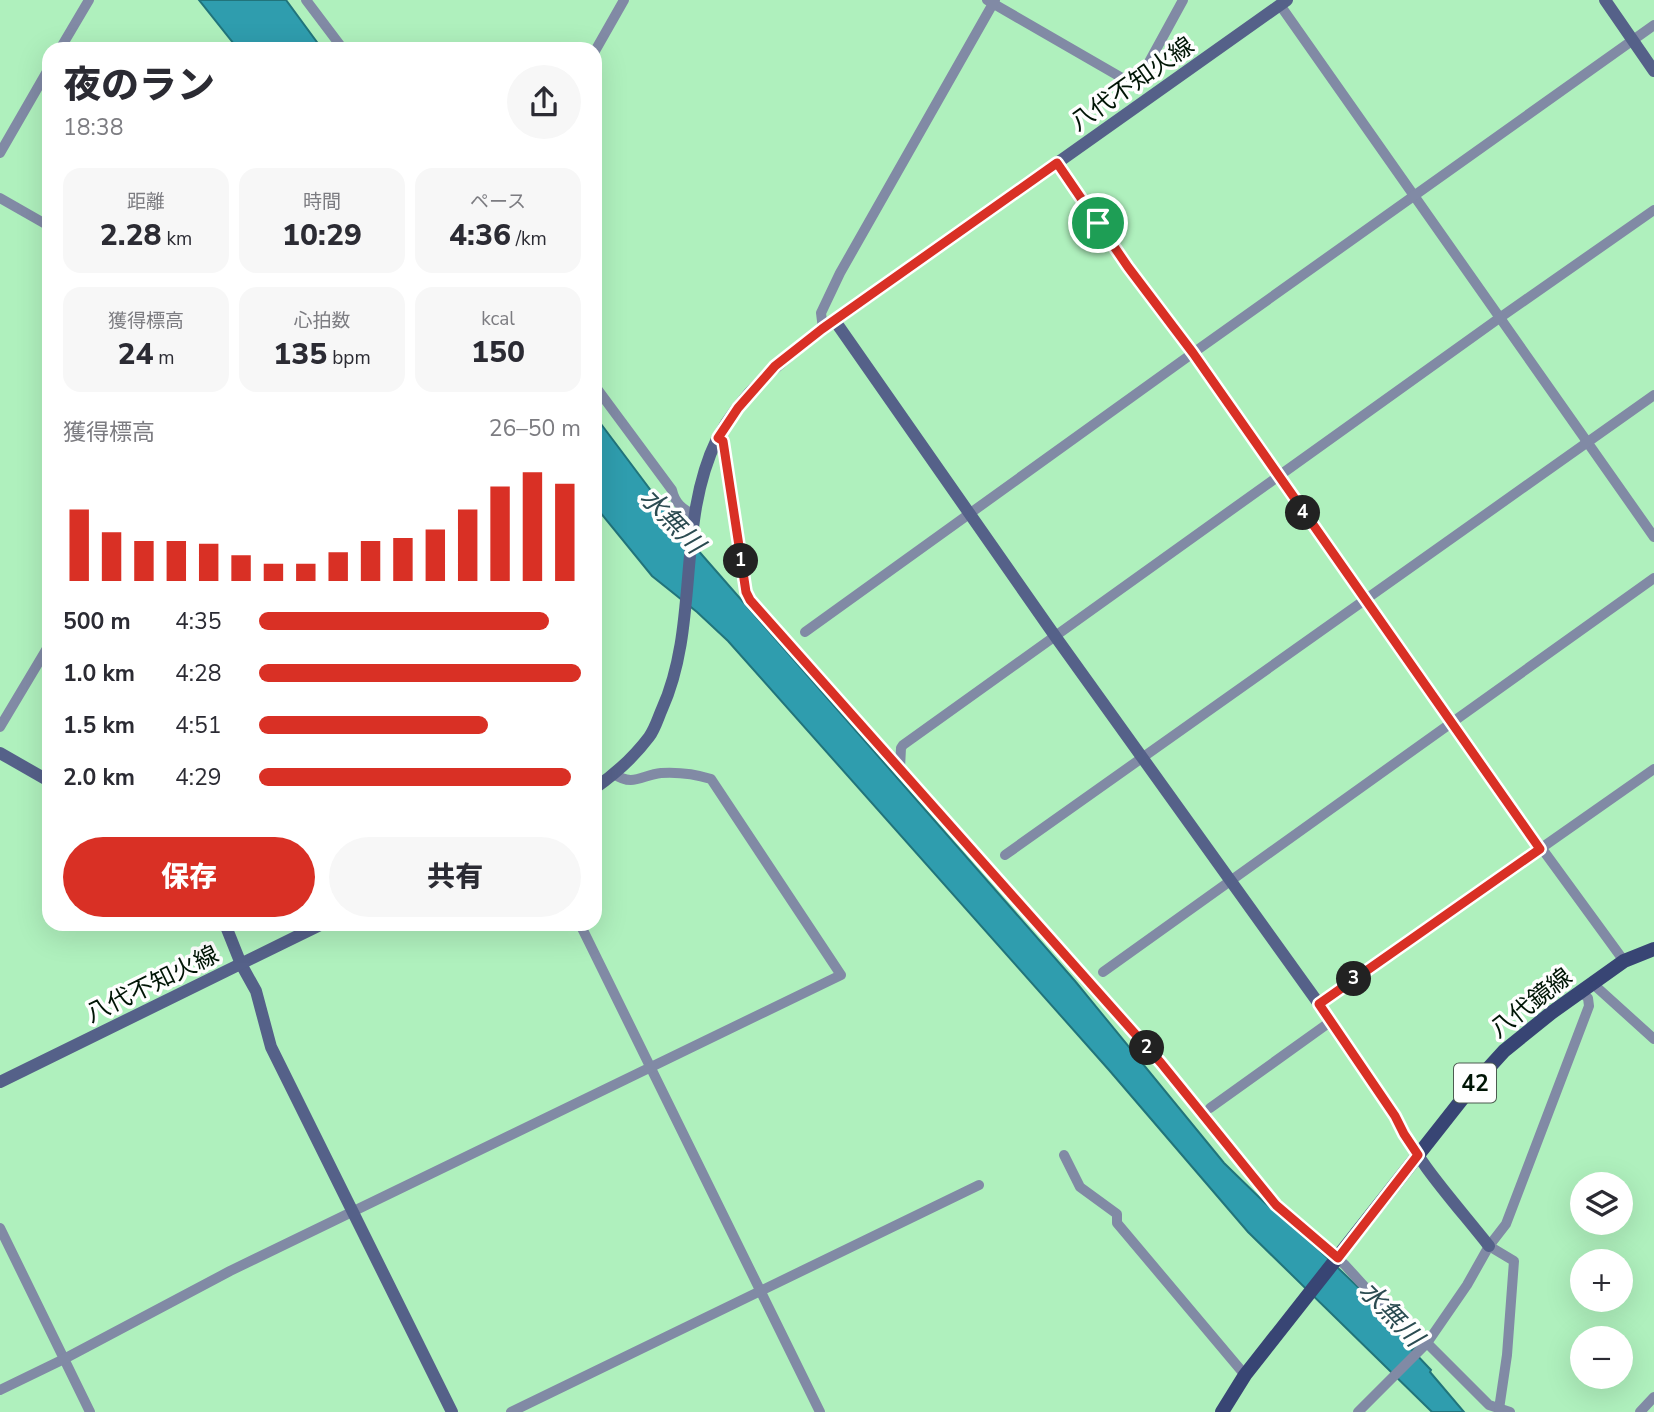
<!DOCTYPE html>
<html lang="ja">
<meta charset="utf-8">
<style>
:root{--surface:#fff;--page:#f7f7f7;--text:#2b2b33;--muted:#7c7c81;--accent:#d93025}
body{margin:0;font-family:"Nunito Sans","Noto Sans JP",sans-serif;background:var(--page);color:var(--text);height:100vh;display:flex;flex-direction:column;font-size:26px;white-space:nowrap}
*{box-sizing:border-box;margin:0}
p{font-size:23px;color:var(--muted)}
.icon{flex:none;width:38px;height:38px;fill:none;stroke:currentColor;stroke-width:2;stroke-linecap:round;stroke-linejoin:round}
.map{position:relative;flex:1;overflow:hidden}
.panel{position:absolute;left:42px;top:42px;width:560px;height:889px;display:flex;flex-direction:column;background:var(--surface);border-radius:21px;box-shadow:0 7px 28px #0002}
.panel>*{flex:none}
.fabs{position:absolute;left:1570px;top:1172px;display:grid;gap:14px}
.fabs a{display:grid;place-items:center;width:63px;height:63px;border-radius:50%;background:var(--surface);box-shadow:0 7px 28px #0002;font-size:35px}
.pin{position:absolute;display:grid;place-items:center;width:60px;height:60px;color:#fff;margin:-30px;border:4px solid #fff;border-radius:50%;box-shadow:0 2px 7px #0007}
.km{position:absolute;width:35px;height:35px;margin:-18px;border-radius:50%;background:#222;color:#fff;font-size:19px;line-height:35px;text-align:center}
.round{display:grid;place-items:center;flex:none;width:74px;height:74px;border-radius:37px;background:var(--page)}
.summary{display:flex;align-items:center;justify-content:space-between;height:119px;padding:0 21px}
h1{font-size:38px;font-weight:800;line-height:52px}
.figures{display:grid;grid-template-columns:repeat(3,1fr);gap:10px;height:119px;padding:7px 21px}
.figures div{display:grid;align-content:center;border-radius:18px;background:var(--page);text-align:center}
.figures b{font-size:30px;font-weight:800}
.figures small{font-size:19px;font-weight:400}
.figures p{font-size:19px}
.chart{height:196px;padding:14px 21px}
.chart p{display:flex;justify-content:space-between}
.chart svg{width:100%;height:126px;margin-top:7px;stroke:var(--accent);stroke-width:6}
.cta{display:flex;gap:14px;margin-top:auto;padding:14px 21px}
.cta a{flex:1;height:80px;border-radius:42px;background:var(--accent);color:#fff;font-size:28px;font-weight:800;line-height:80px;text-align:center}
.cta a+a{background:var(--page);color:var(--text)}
ul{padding:0 21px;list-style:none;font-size:23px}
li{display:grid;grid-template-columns:112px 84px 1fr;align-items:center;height:52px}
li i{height:18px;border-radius:9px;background:var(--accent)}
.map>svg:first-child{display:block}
</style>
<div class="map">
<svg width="1654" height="1412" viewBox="0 0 1654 1412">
<rect width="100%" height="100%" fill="#aff0bd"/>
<g fill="#2f9dae" stroke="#21747b" stroke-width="2">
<path d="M 199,0 L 286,0 L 322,49 L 238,49 Z"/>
<path d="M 595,416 L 682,532 L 1075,981 L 1224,1163 L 1264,1202 L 1318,1249 L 1418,1344 L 1412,1350 L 1431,1370 L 1430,1372 L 1464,1412 L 1432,1412 L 1248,1232 L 1109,1070 L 728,641 L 697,612 L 652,576 L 595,506 Z"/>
</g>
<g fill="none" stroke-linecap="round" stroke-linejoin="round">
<g stroke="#818aa5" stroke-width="10">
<path d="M 306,0 L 343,49"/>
<path d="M 987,0 L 1136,86 L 1183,0"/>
<path d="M 1280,5 L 1654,537"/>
<path d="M 60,49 L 89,0"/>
<path d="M 595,51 L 624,0"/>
<path d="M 0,153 L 49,68"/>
<path d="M 1057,163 L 1128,267 L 1193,353 L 1451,724 L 1624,961"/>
<path d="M 0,198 L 49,226"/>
<path d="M 823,329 L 821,313 L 840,273 L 995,0"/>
<path d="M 595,386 L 672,490 C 675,503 682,509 695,515"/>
<path d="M 718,438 L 723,441 L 746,592 L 750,600 L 1161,1063 L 1276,1204 L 1345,1265 L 1365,1287 L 1427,1343 L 1489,1405 L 1510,1412"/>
<path d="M 805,632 L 1193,353 L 1654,25"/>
<path d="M 0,727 L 49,645"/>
<path d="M 900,768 L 901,748 L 903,745 L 1498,319 L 1654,210"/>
<path d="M 1005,855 L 1654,395"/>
<path d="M 580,924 L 820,1412"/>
<path d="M 1103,972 L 1654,578"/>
<path d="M 1592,983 L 1654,1039"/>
<path d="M 1319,1004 L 1654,769"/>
<path d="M 1210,1108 L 1330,1022"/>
<path d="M 1064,1155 L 1080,1187 L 1117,1214 L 1117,1223 L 1245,1375"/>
<path d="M 0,1228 L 90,1412"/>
<path d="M 1489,1246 L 1514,1261 L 1507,1355 L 1499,1409"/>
<path d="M 0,1390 L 64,1359 L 230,1271 L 841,975 L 711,779 C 695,774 678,772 661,773 C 642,775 633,787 614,774"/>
<path d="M 511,1412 L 979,1185"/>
<path d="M 1358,1412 L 1427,1343 L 1467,1285 L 1489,1246 L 1506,1224 L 1589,1006 L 1588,998 L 1582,993"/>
<path d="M 1640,1412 L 1654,1397"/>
</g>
<g stroke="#556189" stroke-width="12">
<path d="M 1605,0 L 1654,71"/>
<path d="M 835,321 L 1055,636 L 1319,1004 L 1395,1116 C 1418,1164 1456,1204 1489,1246"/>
<path d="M 0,753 L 49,781"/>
<path d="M 595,788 C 615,774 634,757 649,737 C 655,729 658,718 662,709 C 700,624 676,523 717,439 C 741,393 782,360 823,329 L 1287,0"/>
<path d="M 225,924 L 241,964 L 256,991 L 271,1047 L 452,1412"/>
<path d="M 0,1082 L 322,924"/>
</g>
<path stroke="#384574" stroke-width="14" d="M 1222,1412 L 1245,1375 L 1474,1084 L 1504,1051 L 1551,1013 L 1624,961 L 1654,949"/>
</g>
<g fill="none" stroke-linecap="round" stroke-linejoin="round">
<defs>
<path id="route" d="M 1057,163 L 1128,267 L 1193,353 L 1540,849 L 1319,1004 L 1395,1116 L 1404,1134 L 1418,1155 L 1338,1258 L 1276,1205 L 1161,1063 L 750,600 L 746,592 L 723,441 L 718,438 L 738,408 L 775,366 L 822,329 Z"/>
</defs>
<use href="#route" stroke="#fff" stroke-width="14"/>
<use href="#route" stroke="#d93025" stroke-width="9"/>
</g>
<g text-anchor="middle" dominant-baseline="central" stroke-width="7" stroke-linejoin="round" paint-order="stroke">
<rect fill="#fefefe" stroke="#4c5b50" stroke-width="2" x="1454" y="1063.5" width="42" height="39" rx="5"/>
<g font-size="23" font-weight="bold" fill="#001505">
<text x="1475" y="1083">42</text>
</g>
<g font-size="24" fill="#001505" stroke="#fefefe">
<text transform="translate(1132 84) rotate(-35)">八代不知火線</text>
<text transform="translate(152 984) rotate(-26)">八代不知火線</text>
<text transform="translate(1531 1003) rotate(-38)">八代鏡線</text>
</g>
<g font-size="26" font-style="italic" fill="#2b4b51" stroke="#fefefe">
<text transform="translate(672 521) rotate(46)">水無川</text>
<text transform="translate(1391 1314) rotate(46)">水無川</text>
</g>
</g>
</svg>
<div class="fabs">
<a><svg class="icon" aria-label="layers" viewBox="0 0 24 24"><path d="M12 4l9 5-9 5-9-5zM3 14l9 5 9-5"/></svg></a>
<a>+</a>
<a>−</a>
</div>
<div class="pin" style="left:1098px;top:223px;background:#1e9e55"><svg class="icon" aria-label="arrive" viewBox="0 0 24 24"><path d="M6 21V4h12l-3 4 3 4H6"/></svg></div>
<b class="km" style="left:741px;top:561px">1</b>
<b class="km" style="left:1147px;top:1048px">2</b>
<b class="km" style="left:1354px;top:979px">3</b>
<b class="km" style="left:1303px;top:513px">4</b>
<section class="panel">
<div class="summary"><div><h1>夜のラン</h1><p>18:38</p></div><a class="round"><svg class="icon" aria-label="share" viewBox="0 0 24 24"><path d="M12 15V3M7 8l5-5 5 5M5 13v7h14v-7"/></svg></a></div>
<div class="figures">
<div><p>距離</p><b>2.28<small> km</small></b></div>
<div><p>時間</p><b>10:29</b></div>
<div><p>ペース</p><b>4:36<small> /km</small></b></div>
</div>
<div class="figures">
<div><p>獲得標高</p><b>24<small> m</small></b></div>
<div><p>心拍数</p><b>135<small> bpm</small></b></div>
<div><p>kcal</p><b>150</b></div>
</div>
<div class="chart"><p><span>獲得標高</span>26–50 m</p>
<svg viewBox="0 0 160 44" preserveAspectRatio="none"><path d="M5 44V19M15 44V27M25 44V30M35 44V30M45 44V31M55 44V35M65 44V38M75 44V38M85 44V34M95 44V30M105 44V29M115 44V26M125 44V19M135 44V11M145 44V6M155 44V10"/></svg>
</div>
<ul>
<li><b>500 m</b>4:35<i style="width:90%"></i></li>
<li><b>1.0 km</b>4:28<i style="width:100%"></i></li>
<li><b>1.5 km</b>4:51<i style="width:71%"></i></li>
<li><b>2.0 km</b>4:29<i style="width:97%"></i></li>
</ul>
<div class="cta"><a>保存</a><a>共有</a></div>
</section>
</div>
